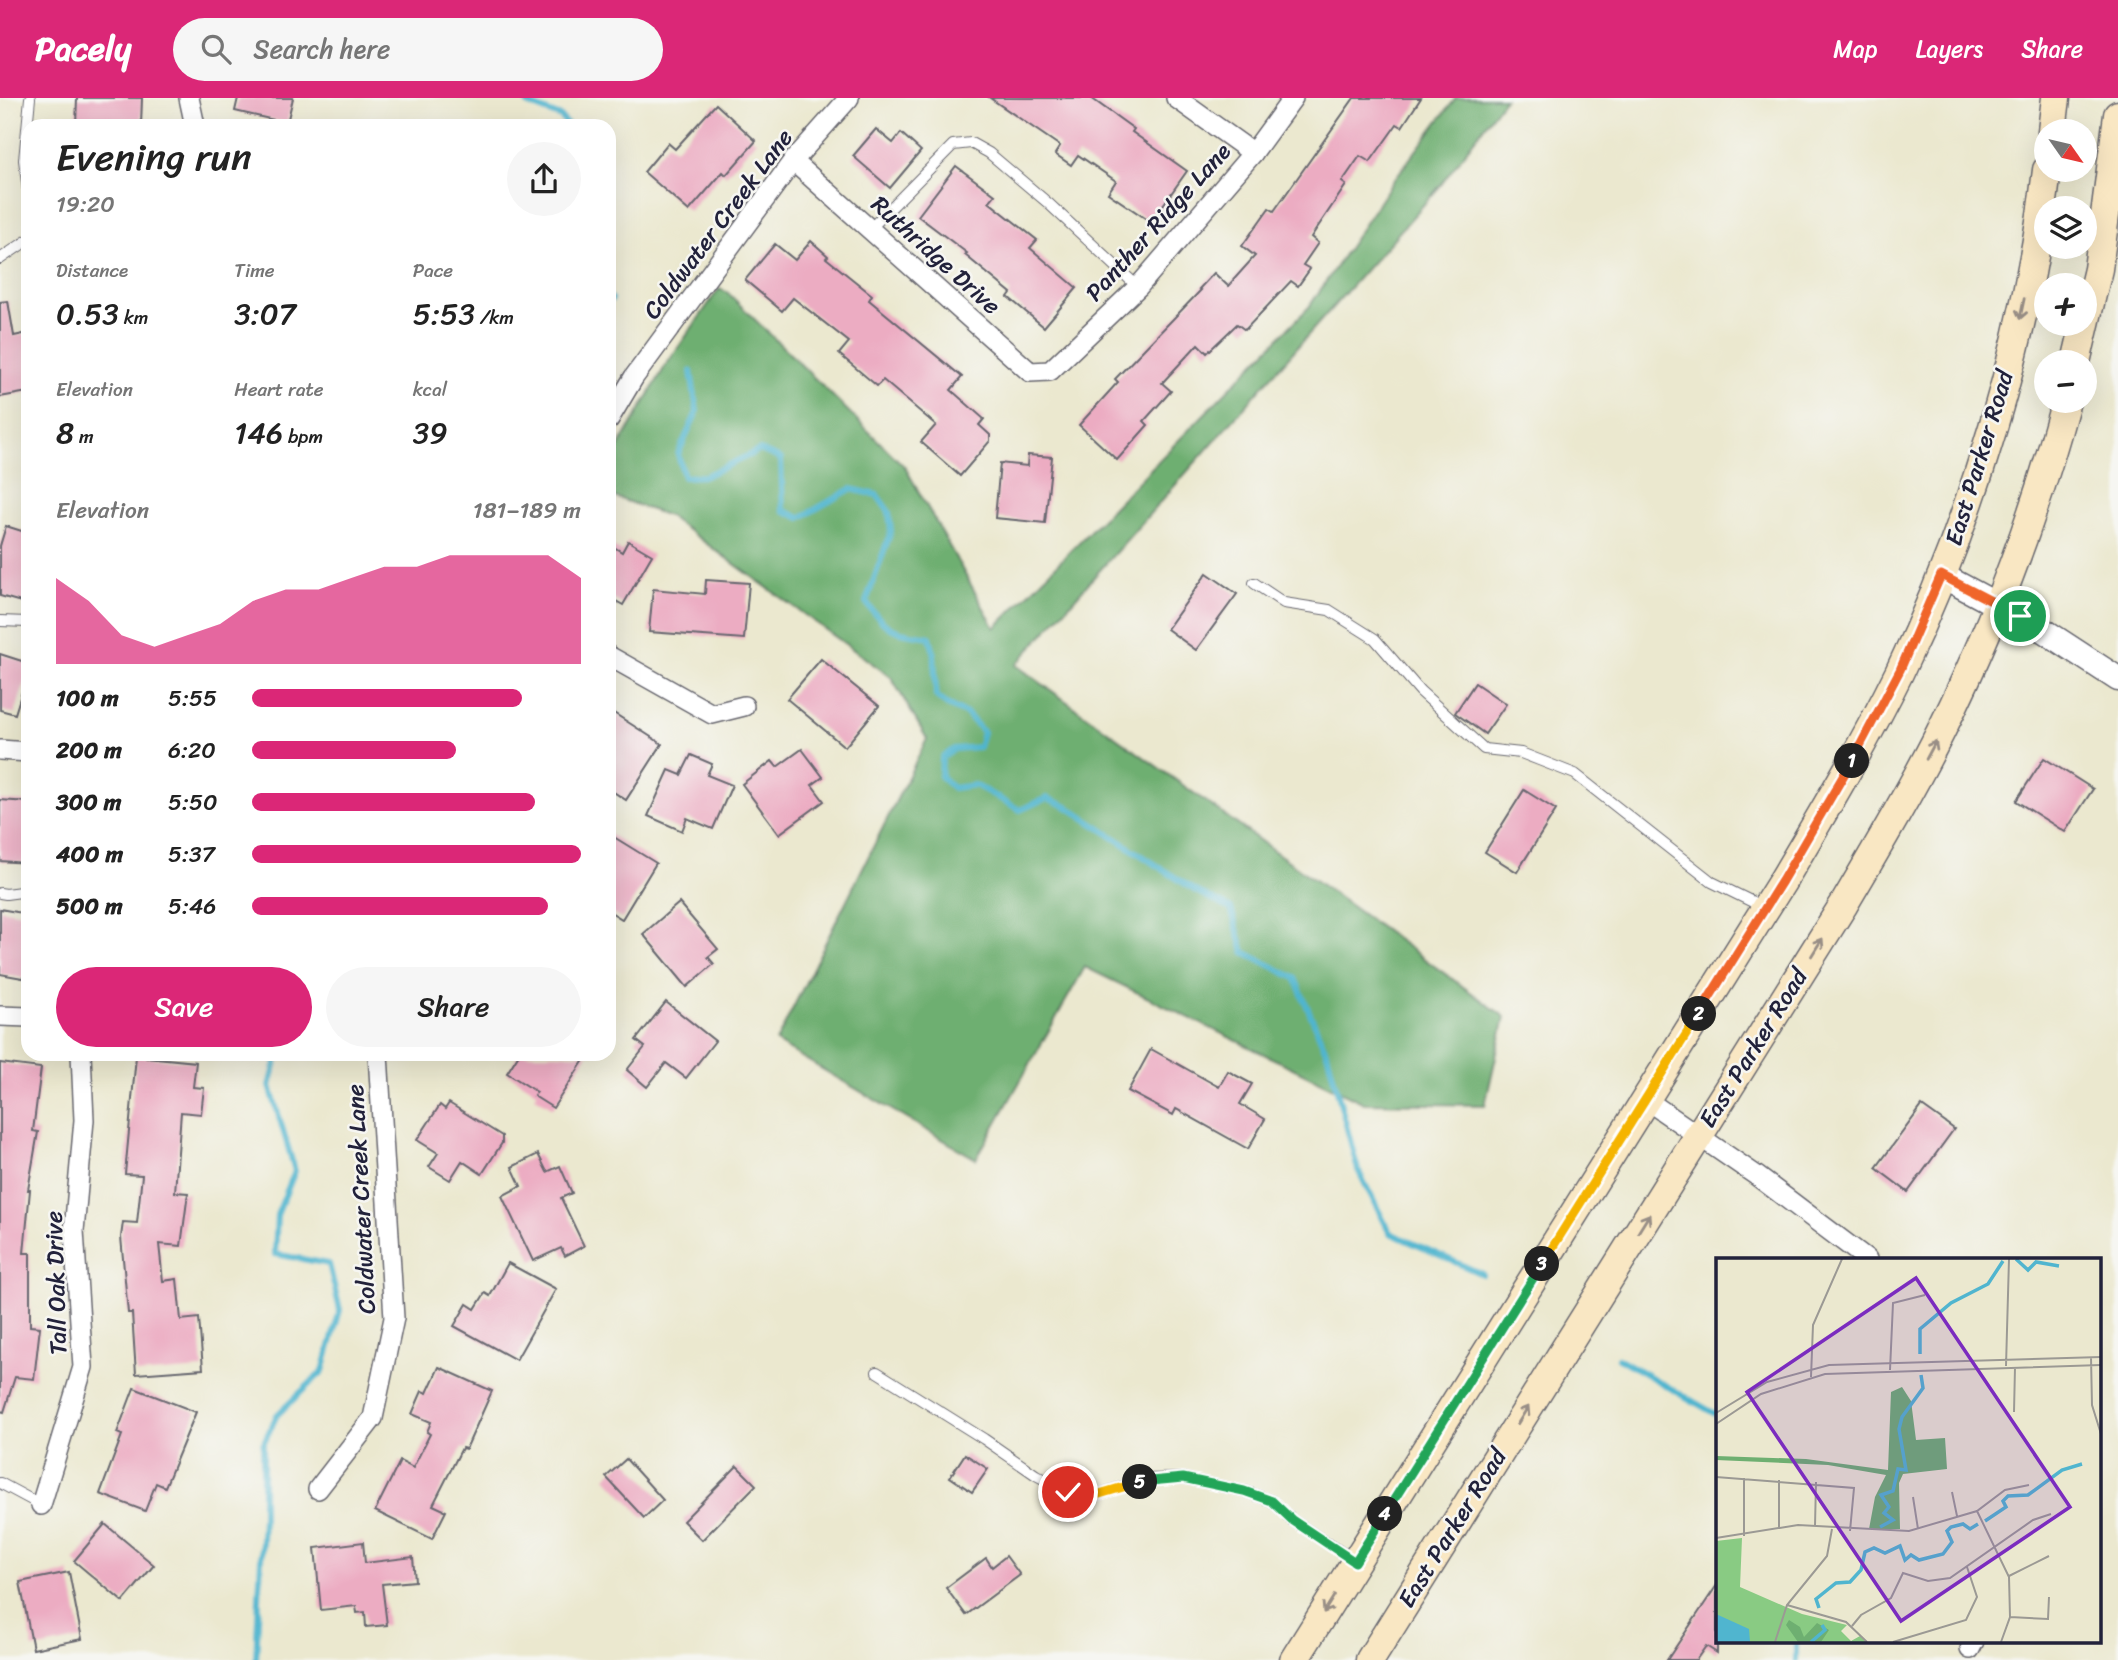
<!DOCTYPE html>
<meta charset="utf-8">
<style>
:root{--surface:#fff;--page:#f6f6f6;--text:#222;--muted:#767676;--accent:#db2777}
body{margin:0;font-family:Sriracha,sans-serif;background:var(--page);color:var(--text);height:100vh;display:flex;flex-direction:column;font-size:26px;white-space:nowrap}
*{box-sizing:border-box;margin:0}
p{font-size:23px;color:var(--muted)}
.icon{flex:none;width:38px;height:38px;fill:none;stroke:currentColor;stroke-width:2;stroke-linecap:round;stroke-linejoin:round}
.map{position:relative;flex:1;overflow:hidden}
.side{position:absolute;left:21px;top:21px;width:595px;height:942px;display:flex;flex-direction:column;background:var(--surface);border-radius:21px;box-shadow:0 7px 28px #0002}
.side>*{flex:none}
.needle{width:46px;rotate:124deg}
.tools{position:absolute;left:2034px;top:21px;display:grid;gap:14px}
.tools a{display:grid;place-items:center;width:63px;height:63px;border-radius:50%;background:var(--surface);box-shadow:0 7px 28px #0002;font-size:35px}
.pin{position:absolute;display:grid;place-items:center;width:60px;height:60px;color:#fff;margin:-30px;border:4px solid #fff;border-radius:50%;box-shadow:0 2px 7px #0007}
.km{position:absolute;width:35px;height:35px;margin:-18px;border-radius:50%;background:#222;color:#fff;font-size:19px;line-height:35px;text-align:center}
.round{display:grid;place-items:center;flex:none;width:74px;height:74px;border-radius:37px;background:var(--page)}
.head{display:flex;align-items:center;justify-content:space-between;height:119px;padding:0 35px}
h1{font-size:38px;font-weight:600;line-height:52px}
.figures{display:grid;grid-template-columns:repeat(3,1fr);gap:10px;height:119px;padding:7px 35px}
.figures div{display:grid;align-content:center}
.figures b{font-size:30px;font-weight:600}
.figures small{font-size:19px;font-weight:400}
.figures p{font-size:19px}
.chart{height:196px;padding:14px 35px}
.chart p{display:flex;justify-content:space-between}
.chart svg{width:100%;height:126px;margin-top:7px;fill:var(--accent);opacity:.7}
.action{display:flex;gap:14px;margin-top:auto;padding:14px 35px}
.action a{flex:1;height:80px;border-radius:42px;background:var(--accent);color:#fff;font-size:28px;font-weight:600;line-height:80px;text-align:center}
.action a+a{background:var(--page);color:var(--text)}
ul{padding:0 35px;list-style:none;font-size:23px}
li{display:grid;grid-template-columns:112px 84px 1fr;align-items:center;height:52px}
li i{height:18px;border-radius:9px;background:var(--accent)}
header{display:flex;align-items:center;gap:42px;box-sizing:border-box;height:98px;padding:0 35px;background:var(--accent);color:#fff}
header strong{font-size:33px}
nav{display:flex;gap:38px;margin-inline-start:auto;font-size:24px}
.search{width:490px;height:63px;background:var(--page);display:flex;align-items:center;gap:18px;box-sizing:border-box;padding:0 24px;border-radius:38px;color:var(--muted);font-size:26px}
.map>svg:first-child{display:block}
</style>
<header>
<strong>Pacely</strong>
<div class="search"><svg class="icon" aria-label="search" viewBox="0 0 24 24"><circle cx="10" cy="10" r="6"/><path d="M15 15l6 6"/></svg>Search here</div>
<nav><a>Map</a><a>Layers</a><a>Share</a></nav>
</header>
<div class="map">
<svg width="2118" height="1562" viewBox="0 0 2118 1562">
<rect width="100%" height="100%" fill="#f6f6f2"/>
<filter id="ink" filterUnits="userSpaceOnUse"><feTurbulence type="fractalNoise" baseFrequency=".0143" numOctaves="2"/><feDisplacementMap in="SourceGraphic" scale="14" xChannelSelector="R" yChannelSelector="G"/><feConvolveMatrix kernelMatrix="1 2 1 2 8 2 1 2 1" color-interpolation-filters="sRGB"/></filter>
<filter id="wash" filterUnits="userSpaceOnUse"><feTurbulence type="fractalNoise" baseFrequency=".00686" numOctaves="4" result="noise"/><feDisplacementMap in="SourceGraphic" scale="28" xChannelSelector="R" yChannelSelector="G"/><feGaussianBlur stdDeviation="1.57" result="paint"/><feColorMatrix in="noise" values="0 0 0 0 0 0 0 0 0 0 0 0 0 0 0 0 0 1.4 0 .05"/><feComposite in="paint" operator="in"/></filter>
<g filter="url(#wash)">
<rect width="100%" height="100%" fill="#ebe8cf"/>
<path fill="#6eaf71" stroke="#486856" stroke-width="2" d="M 1456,0 L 1505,0 L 1440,88 L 1016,567 L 1505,919 L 1485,1007 L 1364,1005 L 1085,869 L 976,1061 L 776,944 L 927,641 L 891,579 L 668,418 L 609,397 L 609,366 L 666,267 L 719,191 L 727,194 L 905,369 L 995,530 L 1309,209 L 1393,83 Z"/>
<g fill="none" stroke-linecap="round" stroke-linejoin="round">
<g stroke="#50b5cf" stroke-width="6">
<path d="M 524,0 L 528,6 L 561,19 L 568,28"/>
<path d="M 609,199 L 612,201"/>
<path d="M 691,273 L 697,314 L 678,356 L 684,379 L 705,378 L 760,352 L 781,361 L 783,412 L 800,420 L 851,391 L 877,397 L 889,414 L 891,433 L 866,504 C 888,535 893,533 930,539 L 934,555 L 936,598 L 947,607 L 967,616 L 983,634 L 979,649 L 954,651 L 942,660 L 941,679 L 953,690 L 975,687 L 1020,712 L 1047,700 L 1066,708 L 1196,793 L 1231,811 L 1244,854 L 1295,880 L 1328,958 L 1358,1072 L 1390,1135 L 1482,1176"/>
<path d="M 1618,1260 L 1717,1317"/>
<path d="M 1796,1543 L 1796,1562"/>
<path d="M 256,1562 L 263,1421 L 263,1346 L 277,1317 L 323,1273 L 340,1212 L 329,1166 L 275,1156 L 277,1117 L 295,1073 L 270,988 L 277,960"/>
</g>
</g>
<g id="blocks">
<g fill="#ecacc2">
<path d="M 77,0 L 142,0 L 141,28 L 76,28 Z"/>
<path d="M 238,0 L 293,0 L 287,25 L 235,13 Z"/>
<path d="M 990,0 L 1091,0 L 1134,31 L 1132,34 L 1187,73 L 1151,124 L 1108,95 L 1116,83 L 1078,57 L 1071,67 L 1055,56 L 1060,48 Z"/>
<path d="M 1354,0 L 1421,0 L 1402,29 L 1397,26 L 1370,64 L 1360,58 L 1342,84 L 1346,87 L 1311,139 L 1318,145 L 1303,167 L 1310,171 L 1298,188 L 1291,183 L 1245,232 L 1237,226 L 1207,255 L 1198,246 L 1162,285 L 1171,293 L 1144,323 L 1148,327 L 1117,362 L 1079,327 L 1118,284 L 1115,281 L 1201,192 L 1199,191 L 1214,175 L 1228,188 L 1255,158 L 1242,148 L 1269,110 L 1274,113 Z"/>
<path d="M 716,6 L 756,43 L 726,77 L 723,74 L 689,113 L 644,74 L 668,45 L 675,51 Z"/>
<path d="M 876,31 L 893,45 L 901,35 L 921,53 L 890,90 L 853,58 Z"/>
<path d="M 956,68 L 995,97 L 989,104 L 1037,142 L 1030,150 L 1077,190 L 1044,229 L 1008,199 L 1011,195 L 965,157 L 967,155 L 918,118 Z"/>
<path d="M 811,143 L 828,158 L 826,160 L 872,197 L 869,202 L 962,279 L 951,292 L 984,321 L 979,327 L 990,337 L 990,343 L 960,378 L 921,344 L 936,327 L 883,282 L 877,288 L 839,256 L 849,244 L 793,200 L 782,213 L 745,182 L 775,146 L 795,162 Z"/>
<path d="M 8,203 L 14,238 L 28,235 L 28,294 L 0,299 L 0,204 Z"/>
<path d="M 1028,357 L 1052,359 L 1045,425 L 995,420 L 1000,365 L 1027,368 Z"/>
<path d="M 6,428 L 28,435 L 28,506 L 0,498 L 0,448 Z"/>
<path d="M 628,443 L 652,457 L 623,507 L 609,499 L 609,446 L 622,454 Z"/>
<path d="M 1207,475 L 1237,496 L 1196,552 L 1167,531 Z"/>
<path d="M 706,482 L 749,485 L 744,541 L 649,534 L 653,491 L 705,496 Z"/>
<path d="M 0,556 L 28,565 L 28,574 L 15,616 L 0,612 Z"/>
<path d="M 821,561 L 879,608 L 845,649 L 787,601 Z"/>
<path d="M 1475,585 L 1506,606 L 1485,636 L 1455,615 Z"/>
<path d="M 609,612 L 662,646 L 626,702 L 609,691 Z"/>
<path d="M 802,651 L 823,679 L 812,687 L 824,703 L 779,736 L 742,686 L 772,663 L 777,669 Z"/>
<path d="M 691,657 L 712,666 L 707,677 L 732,687 L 713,731 L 687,720 L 682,733 L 648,718 L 669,672 L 681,677 Z"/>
<path d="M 2044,660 L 2093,691 L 2065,734 L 2016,703 Z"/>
<path d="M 1524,692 L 1556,712 L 1517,774 L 1485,754 Z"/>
<path d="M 0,702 L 28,704 L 26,765 L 0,763 Z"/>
<path d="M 609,736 L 656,765 L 622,821 L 609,813 Z"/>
<path d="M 679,805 L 718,851 L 708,859 L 714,866 L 687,889 L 643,836 Z"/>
<path d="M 0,811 L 28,816 L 28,881 L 0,876 Z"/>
<path d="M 666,904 L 715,943 L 686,980 L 666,965 L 647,989 L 627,972 L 645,949 L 636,942 Z"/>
<path d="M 1151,951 L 1219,989 L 1228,973 L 1252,986 L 1240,1006 L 1265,1021 L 1248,1051 L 1176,1011 L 1173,1017 L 1128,993 Z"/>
<path d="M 519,956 L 588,956 L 553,1010 L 534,998 L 537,994 L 507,975 Z"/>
<path d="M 136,958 L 196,964 L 193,989 L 204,990 L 201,1016 L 181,1014 L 175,1094 L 188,1095 L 181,1148 L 159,1146 L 163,1183 L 177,1181 L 181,1222 L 199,1220 L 203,1271 L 136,1276 L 132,1215 L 128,1215 L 121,1139 L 123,1124 L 137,1125 L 142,1077 L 125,1076 Z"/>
<path d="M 0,965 L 41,970 L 33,1033 L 38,1034 L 28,1092 L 30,1092 L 24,1155 L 30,1155 L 30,1228 L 40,1229 L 34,1281 L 15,1279 L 4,1314 L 0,1313 Z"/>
<path d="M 449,1005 L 502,1038 L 502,1045 L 482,1076 L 462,1063 L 450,1082 L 429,1069 L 438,1055 L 417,1042 L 440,1007 L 445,1011 Z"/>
<path d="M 1922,1008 L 1954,1031 L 1908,1094 L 1876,1070 Z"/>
<path d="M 538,1056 L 547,1074 L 560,1068 L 572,1095 L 561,1100 L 584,1148 L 565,1158 L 561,1150 L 533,1163 L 502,1098 L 521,1088 L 512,1069 Z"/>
<path d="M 508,1165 L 556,1191 L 516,1262 L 454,1228 L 467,1206 L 475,1211 L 485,1195 L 490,1198 Z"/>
<path d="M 439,1269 L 492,1293 L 466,1351 L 462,1350 L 433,1407 L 446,1413 L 432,1441 L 375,1413 L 400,1363 L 413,1370 L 430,1336 L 427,1334 L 431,1324 L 412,1316 L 422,1293 L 427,1295 Z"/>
<path d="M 134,1290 L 196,1314 L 165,1389 L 156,1385 L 145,1413 L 100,1396 L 122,1337 L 117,1335 Z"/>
<path d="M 965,1356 L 988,1371 L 972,1394 L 950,1379 Z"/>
<path d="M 626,1361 L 663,1402 L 644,1420 L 606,1379 Z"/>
<path d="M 737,1368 L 756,1387 L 702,1442 L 683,1423 Z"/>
<path d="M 105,1426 L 154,1467 L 123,1504 L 74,1463 Z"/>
<path d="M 363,1444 L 365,1465 L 413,1459 L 415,1483 L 382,1486 L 387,1527 L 366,1529 L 365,1514 L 357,1515 L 356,1508 L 321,1512 L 315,1450 Z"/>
<path d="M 1006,1458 L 1020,1477 L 966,1517 L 946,1490 L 986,1460 L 992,1469 Z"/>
<path d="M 69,1474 L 82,1541 L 33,1551 L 20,1484 Z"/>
<path d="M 1717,1487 L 1717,1555 L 1706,1548 L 1696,1562 L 1667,1562 Z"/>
</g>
</g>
</g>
<g filter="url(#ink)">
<use href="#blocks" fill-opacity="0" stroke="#68676f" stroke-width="2"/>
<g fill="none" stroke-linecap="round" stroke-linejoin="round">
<defs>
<g id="service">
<path d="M 28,92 L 24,62 L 30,0"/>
<path d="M 870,131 L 953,47 L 971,45 L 989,55 L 1048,105 L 1138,189"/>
<path d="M 0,161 L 28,142"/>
<path d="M 1254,485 L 1284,505 L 1329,512 L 1375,541 L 1420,593 L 1484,651 L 1521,655 L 1575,676 L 1712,784 L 1765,810"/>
<path d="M 0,523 L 28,524"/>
<path d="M 0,795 L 6,796 L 28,793"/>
<path d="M 877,1274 L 984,1341 L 1036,1377 L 1068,1394 L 1086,1400 L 1147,1381 L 1183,1380 L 1244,1393 L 1272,1403 L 1292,1422 L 1355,1463"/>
<path d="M 0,1385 L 41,1407"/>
</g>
<g id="minor">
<path d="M 189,0 L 195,28"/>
<path d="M 1176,0 L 1253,55"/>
<path d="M 793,63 L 1030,274 L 1050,273 L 1138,189 L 1253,55 L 1293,0"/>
<path d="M 609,321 L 634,279 L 793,63 L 849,0"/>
<path d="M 609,558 L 712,616 L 744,608"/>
<path d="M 0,652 L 28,654"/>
<path d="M 0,918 L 28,919"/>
<path d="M 1645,1001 L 1757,1078 L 1867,1161"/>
<path d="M 318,1391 L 373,1320 L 394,1220 L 378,956"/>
<path d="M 41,1407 L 83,1269 L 74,1133 L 84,1022 L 81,956"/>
<path d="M 1970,1551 L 1974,1543"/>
</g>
<path id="tertiary" d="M 1941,477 L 2043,532 L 2118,581"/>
<g id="secondary">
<path d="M 2052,33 L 2056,0"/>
<path d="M 2076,264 L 2098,171 L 2118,17"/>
<path d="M 1294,1562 L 1782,784 C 1823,715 1864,646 1899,575 C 1971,426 2028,237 2047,72"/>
<path d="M 1370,1562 L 1844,806 C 1877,750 1911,693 1940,635 C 1993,529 2035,417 2066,303"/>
</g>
</defs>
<use href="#service" stroke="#68676f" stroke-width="12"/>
<use href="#minor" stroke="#68676f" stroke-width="22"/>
<use href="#tertiary" stroke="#68676f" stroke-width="27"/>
<use href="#secondary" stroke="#68676f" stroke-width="31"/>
<use href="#service" stroke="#fff" stroke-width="10"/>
<use href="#minor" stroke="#fff" stroke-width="19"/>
<use href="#tertiary" stroke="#fff" stroke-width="24"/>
<use href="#secondary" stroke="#f9e7c3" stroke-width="28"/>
</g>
<defs><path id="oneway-shaft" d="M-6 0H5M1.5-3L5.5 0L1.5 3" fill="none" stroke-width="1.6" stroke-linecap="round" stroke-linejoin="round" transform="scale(1.75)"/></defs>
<g stroke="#988e86">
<use href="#oneway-shaft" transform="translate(2022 211) rotate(102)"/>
<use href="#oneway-shaft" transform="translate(1931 652) rotate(-62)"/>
<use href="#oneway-shaft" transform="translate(1817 849) rotate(-58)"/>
<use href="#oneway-shaft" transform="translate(1644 1125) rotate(-58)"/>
<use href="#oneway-shaft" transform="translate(1523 1317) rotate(-58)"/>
<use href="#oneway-shaft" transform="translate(1329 1506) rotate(122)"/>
</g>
</g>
<g fill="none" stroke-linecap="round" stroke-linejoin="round" filter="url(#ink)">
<defs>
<path id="split-1" d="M 1852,663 L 1900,572 L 1941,477 L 2020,518"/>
<path id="split-2" d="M 1699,916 L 1782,783 L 1852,663"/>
<path id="split-3" d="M 1542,1166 L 1699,916"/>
<path id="split-4" d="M 1385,1416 L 1542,1166"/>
<path id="split-5" d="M 1140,1384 L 1183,1380 L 1244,1393 L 1272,1403 L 1292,1422 L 1355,1464 L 1385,1416"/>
<path id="split-6" d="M 1068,1394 L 1086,1400 L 1140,1384"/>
</defs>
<use href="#split-1" stroke="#fff" stroke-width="14"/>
<use href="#split-2" stroke="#fff" stroke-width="14"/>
<use href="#split-3" stroke="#fff" stroke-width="14"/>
<use href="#split-4" stroke="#fff" stroke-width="14"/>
<use href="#split-5" stroke="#fff" stroke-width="14"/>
<use href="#split-6" stroke="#fff" stroke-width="14"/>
<use href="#split-1" stroke="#f0652b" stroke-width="9"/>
<use href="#split-2" stroke="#f0652b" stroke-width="9"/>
<use href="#split-3" stroke="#f5b400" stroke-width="9"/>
<use href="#split-4" stroke="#22a559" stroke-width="9"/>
<use href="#split-5" stroke="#22a559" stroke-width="9"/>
<use href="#split-6" stroke="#f5b400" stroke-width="9"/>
</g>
<g text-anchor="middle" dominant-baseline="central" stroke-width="5" stroke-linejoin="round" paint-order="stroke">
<g font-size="24" fill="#22223b" stroke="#f6f6f2">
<text transform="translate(1158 124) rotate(-48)">Panther Ridge Lane</text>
<text transform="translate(718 126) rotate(-53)">Coldwater Creek Lane</text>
<text transform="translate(936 157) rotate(42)">Ruthridge Drive</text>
<text transform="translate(1979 360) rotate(-73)">East Parker Road</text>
<text transform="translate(1753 950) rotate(-58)">East Parker Road</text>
<text transform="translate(361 1101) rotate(-93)">Coldwater Creek Lane</text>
<text transform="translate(56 1185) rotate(-92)">Tall Oak Drive</text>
<text transform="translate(1452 1430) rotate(-58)">East Parker Road</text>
</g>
</g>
<g transform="translate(1716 1160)">
<rect width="385" height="385" fill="#ebe8cf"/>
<path d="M 26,280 L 24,329 L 86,356 L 131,367 L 125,373 L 135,383 L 144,378 L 150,384 L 0,384 L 0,283 Z" fill="#89cb83"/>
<path d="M 186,129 L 195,143 L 200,182 L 229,180 L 231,211 L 187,216 L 183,225 L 184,271 L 153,271 L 159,239 L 170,217 L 112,207 L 0,202 L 0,198 L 90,201 L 172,212 L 175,134 ZM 73,362 L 84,369 L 88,379 L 101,365 L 113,372 L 105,384 L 82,384 L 70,367 Z" fill="#6eaf71"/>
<path d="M 0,356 L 33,371 L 34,384 L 0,384 Z" fill="#50b5cf"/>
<path fill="none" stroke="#50b5cf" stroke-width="3.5" d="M 300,1 L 312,12 L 320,4 L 343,8M 204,96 L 204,71 L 235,45 L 272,26 L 287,3M 269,263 L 290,249 L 287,243 L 292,238 L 312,237 L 346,212 L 366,206M 164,269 L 177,262 L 168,255 L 173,249 L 165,237 L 177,233 L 182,211 L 190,212 L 183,171 L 186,159 L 207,130 L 205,117M 103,350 L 100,341 L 120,325 L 134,324 L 145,312 L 149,294 L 158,290 L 169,295 L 184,288 L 189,302 L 195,297 L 203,302 L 227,296 L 236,284 L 231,273 L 235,269 L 247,266 L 254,271 L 262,266M 95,384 L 109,372 L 106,367"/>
<path fill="none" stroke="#9b9994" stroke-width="2" d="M 375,99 L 376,147 L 385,176M 290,108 L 293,1M 174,112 L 177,45 L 209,37M 95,119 L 97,67 L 126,1M 298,154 L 299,109M 0,155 L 51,124 L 113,107 L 385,99M 0,166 L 45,136 L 109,116 L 385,107M 0,219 L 138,230 L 134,273M 236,234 L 241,258M 197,239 L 202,271M 261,253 L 293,319 L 294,359 L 285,384M 99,268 L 100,224M 63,269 L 63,222M 28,278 L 28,220M 0,280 L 82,267 L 193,273 L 261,253 L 289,232 L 313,227M 293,318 L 333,298M 71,347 L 130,364 L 151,384M 294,359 L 332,361 L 333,339M 136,368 L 145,357 L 175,340 L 187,315 L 212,323 L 234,320 L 317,262 L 335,256M 59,384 L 71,347 L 111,298 L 116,271M 177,384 L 250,362 L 261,339 L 251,309"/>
<path fill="#7b2cbf" fill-opacity="0.15" stroke="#7b2cbf" stroke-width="3.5" d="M 200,20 L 354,249 L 185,363 L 31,134 Z"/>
<rect width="385" height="385" fill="none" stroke="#22223b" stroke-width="3.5"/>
</g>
</svg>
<div class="tools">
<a><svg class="needle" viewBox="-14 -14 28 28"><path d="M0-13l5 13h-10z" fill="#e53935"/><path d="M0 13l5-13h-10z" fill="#767676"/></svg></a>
<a><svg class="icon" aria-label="layers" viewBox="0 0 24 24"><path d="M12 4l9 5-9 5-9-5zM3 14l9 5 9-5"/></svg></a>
<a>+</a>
<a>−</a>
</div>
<div class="pin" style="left:2020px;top:518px;background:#1e9e55"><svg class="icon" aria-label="arrive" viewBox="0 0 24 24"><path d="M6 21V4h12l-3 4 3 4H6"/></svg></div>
<div class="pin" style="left:1068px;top:1394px;background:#d93025"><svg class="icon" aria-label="check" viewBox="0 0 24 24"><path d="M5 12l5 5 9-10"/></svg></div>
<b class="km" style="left:1852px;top:663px">1</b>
<b class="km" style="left:1699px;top:916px">2</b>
<b class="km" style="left:1542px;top:1166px">3</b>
<b class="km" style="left:1385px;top:1416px">4</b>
<b class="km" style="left:1140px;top:1384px">5</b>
<section class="side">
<div class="head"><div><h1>Evening run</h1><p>19:20</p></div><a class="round"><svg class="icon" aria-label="share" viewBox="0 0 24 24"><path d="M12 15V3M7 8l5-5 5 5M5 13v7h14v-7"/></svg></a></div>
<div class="figures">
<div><p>Distance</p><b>0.53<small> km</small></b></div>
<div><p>Time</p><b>3:07</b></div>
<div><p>Pace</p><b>5:53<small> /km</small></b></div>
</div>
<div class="figures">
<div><p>Elevation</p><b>8<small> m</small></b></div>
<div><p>Heart rate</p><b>146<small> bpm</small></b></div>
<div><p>kcal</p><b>39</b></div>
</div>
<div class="chart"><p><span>Elevation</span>181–189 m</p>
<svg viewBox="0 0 160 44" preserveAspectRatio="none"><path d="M0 44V14L10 22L20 34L30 38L40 34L50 30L60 22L70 18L80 18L90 14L100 10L110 10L120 6L130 6L140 6L150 6L160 14V44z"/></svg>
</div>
<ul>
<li><b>100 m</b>5:55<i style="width:82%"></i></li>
<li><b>200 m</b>6:20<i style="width:62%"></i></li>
<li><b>300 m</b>5:50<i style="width:86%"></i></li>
<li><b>400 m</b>5:37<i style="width:100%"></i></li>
<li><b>500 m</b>5:46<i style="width:90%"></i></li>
</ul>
<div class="action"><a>Save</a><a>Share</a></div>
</section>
</div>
